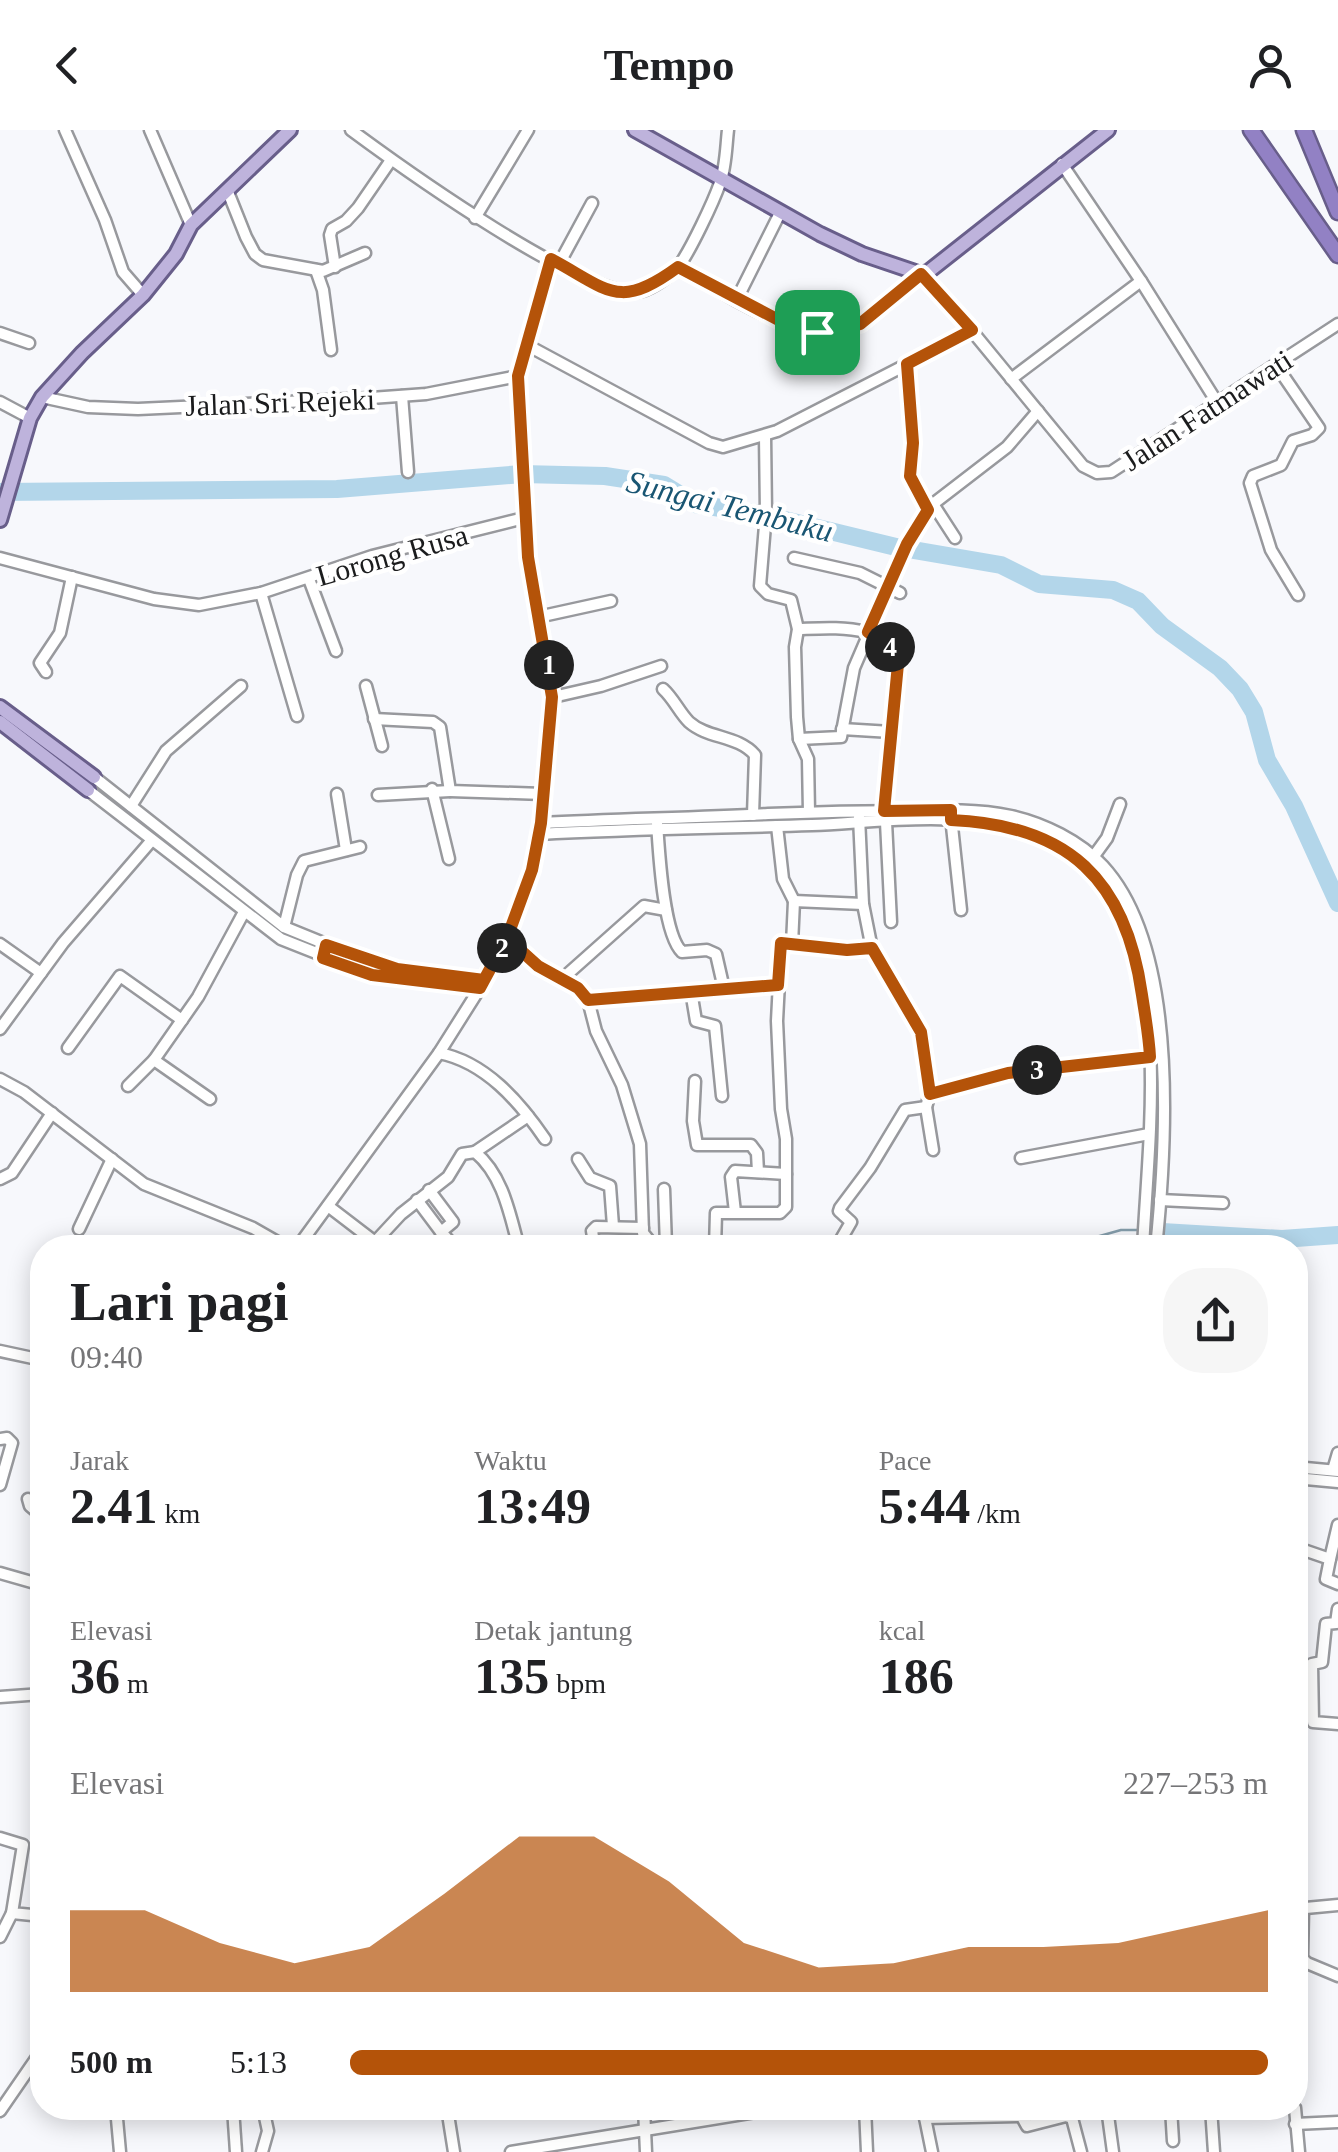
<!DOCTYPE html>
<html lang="id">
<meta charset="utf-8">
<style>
:root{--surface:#fff;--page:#f6f6f6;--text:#202124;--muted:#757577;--accent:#b45309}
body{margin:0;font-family:"Times New Roman",serif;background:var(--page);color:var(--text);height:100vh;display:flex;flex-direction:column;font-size:38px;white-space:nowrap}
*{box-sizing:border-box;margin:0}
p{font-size:32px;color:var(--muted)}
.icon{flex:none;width:55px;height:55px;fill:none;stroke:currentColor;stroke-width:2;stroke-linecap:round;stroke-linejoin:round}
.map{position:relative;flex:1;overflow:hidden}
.panel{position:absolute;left:30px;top:1105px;width:1278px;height:885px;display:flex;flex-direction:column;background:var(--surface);border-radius:40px;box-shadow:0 5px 25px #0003}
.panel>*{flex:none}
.pin{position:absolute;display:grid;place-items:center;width:85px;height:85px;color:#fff;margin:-42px;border-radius:20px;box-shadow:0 5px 15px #0006}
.km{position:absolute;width:50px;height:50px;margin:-25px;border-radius:50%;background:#222;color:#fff;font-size:28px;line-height:50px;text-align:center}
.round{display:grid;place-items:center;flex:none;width:105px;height:105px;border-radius:40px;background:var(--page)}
.summary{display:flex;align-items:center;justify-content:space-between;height:170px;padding:0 40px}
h1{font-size:55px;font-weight:600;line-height:75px}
.metrics{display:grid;grid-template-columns:repeat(3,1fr);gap:15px;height:170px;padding:10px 40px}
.metrics div{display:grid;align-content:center}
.metrics b{font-size:50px;font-weight:600}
.metrics small{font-size:28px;font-weight:400}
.metrics p{font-size:28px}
.chart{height:280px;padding:20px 40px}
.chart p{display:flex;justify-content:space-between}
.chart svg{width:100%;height:180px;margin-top:10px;fill:var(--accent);opacity:.7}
ul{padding:0 40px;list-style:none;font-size:32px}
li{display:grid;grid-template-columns:160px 120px 1fr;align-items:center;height:75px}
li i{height:25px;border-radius:12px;background:var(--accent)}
header{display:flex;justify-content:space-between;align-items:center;height:130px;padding:0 40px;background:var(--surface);font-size:45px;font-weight:600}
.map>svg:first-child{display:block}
</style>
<header><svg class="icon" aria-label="back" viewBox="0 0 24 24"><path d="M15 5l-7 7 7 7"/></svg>Tempo<svg class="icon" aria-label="person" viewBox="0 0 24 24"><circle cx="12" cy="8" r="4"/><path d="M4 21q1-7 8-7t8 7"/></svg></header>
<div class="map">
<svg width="1338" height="2022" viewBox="0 0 1338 2022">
<rect width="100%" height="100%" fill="#f7f8fc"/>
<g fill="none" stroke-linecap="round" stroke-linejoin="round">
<path stroke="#859eac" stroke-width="2.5" d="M 1057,1118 L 1121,1100 L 1139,1100"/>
<g stroke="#b3d6ea" stroke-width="18">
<path d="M 0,362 L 337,359 L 522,344 L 605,346 L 664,355 L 695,374 L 760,384 L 896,417 L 1001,435 L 1039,454 L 1113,460 L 1138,471 L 1162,496 L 1220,538 L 1240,559 L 1254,582 L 1267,630 L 1294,676 L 1338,773"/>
<path d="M 1162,1102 L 1282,1109 L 1338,1105"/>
</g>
<defs>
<g id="minor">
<path d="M 65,0 L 105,90 L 123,142 L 143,165"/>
<path d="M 150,0 L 191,95"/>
<path d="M 351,0 C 397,34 592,175 642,161 C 653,158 672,145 679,136 C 691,119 713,73 720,53 C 726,37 726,17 728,0"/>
<path d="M 1062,34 L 1141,151 L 1218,274"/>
<path d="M 228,62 L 246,107 L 255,124 L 263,130 L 323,141 L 365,123"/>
<path d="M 475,88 L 528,0"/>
<path d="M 559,134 L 592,73"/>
<path d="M 335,137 L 330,105 L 332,99 L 346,91 L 358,78 L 391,30"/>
<path d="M 679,137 C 728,164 802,221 859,193 C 882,182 902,161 921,144 L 972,201 L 1083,336 L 1097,343 L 1111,342 L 1338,194"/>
<path d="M 316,140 L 323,160 L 331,220"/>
<path d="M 737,169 L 780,83"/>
<path d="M 0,203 L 29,213"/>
<path d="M 525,214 L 709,313 L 723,317 L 777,301 L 972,201"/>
<path d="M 907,234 L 913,313 L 910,346 L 928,380"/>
<path d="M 1276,235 L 1319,298 L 1312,305 L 1293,311 L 1281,335 L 1253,346 L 1250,353 L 1271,420 L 1298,465"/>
<path d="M 1011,249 L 1141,151"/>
<path d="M 402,266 L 408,342"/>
<path d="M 42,267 L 88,277 L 138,279 L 371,268 L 426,264 L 518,246"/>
<path d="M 0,272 L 30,288"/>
<path d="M 765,306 L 766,383 L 760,456 L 768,464 L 791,470 L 798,499 L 795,517 L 797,587 L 799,609 L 808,629 L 809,682"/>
<path d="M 933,374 L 955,408"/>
<path d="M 0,428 L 154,469 L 199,475 L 261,463 L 372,426 L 524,388"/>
<path d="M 794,428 L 860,443 L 900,463"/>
<path d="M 309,449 L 336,521"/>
<path d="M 261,463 L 297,586"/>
<path d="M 538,487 L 611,471"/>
<path d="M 798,499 C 832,498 898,491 898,541 L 884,681"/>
<path d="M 46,542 L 40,533 L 60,503 L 72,447"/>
<path d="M 366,556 L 382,616"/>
<path d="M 663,559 C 674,569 679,582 689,592 C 708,609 738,605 755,625 L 753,685"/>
<path d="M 553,567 L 601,556 L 661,536"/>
<path d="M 374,589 L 433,592 L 440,597 L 450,661 L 543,664"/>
<path d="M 842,599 L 891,602"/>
<path d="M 799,609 L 841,607 L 854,538 L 904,422 L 922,387 L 933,374 L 1007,317 L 1038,281"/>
<path d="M 94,647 L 284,797 L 375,834 L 484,850"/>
<path d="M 432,659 L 449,729"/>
<path d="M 88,660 L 281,809 L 372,845 L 480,858"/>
<path d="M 337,664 L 346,720"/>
<path d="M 378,665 L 450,661"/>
<path d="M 131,676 L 166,621 L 241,556"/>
<path d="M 859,687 L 863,774 L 872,819 L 921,902 L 930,964"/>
<path d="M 951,687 L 961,780"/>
<path d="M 886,692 L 891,792"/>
<path d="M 541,693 C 616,689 692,688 768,684 C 816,682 864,681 912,681 C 945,680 978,679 1011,686 C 1043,693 1080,711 1103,736 C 1179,819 1167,1012 1156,1118"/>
<path d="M 657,693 C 659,722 663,804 682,822 L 707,820 L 716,824 L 724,859"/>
<path d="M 777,696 L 783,749 L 794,771"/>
<path d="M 540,704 C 630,699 721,698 812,695 C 881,692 956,680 1023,702 C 1069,717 1107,749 1126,795 C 1165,890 1148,1017 1143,1118"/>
<path d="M 1091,730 L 1107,708 L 1120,674"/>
<path d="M 284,797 L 297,745 L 304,731 L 360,717"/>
<path d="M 507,807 L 538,836 L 578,859 L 588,870 L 596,901 L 622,955 L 640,1014 L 643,1103 L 652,1114 L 666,1118"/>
<path d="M 0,814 L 41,843"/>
<path d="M 792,814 L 847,820 L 872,819"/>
<path d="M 562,849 L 644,776 L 666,780"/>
<path d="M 691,861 L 696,891 L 715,896 L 722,966"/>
<path d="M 588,870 L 778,855"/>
<path d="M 0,899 L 63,813 L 152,710"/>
<path d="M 68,918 L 120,846 L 182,890"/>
<path d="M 439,923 C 485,932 519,971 545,1009"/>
<path d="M 0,949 L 24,962 L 144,1054 L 253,1098 L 288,1118"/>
<path d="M 695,951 L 693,991 L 697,1015 L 751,1015 L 757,1023 L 758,1042"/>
<path d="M 128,956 L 154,930"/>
<path d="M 210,969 L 154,930 L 198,867 L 244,782"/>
<path d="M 926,977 L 933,1020"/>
<path d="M 475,1022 L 528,986"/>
<path d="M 1021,1028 L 1149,1004"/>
<path d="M 578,1029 L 590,1048 L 610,1056 L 613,1096"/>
<path d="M 0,1049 L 12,1043 L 52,983"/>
<path d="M 664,1059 L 666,1116"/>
<path d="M 417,1070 L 441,1102 L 453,1092 L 429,1060"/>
<path d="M 1160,1070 L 1223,1073"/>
<path d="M 328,1076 L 375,1112 L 401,1084 L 448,1047 L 462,1024 L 475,1022 C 503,1045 510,1085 519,1118"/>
<path d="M 735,1082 L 731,1047 L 735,1041 L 786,1044"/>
<path d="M 79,1099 L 112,1029"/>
<path d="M 441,1102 L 453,1115 L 451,1118"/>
<path d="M 297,1118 L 439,923 L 480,858 L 507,807 L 532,740 L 540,703 L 553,567 L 527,427 L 518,246 L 551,129"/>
<path d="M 595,1118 L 592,1101 L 596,1097 L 643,1098"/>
<path d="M 715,1118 L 716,1083 L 780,1083 L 786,1077 L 786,1009 L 781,979 L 777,891 L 781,813 L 792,814 L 794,771 L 863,774"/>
<path d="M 836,1118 L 851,1092 L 839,1081 L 840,1078 L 870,1038 L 905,980 L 926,977 L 930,964 L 1008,943 L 1150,927"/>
<path d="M 0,1221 L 42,1230"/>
<path d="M 1295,1256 L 1298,1236"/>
<path d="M 0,1309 L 7,1308 L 12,1313 L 0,1355"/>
<path d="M 1295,1337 L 1338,1341"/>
<path d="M 1333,1340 L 1338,1323"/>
<path d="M 1295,1348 L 1338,1352"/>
<path d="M 28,1369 L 30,1376 L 42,1386"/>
<path d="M 1295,1417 L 1330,1429 L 1326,1449 L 1338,1454"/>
<path d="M 1330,1429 L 1338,1395"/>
<path d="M 0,1443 L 42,1455"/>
<path d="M 1338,1479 L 1336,1493 L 1326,1494 L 1322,1532 L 1312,1534 L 1313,1592 L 1338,1594"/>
<path d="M 0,1567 L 42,1564"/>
<path d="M 0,1708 L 23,1715 L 12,1783 L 42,1786"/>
<path d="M 1303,1778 L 1302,1828 L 1307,1833 L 1338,1846"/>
<path d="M 1295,1779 L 1338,1775"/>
<path d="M 0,1807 L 12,1783"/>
<path d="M 116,1978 L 120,2022"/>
<path d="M 233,1978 L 236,2022"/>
<path d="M 447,1978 L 454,2022"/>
<path d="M 644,1978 L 645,2000 L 780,1978"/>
<path d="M 865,1978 L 867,2022"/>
<path d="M 923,1978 L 932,2022"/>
<path d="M 1017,1978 L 1027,1996 L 1066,1986 L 1072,1988 L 1081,2022"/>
<path d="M 1107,1978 L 1113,2022"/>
<path d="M 1171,1978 L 1173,2011"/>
<path d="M 1211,1978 L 1214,2022"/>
<path d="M 1295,1978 L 1299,2022"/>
<path d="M 0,1981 L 42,1920"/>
<path d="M 925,1988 L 1020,1986"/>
<path d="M 1295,1994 L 1338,1992"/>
<path d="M 262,2022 L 268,2001 L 263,1978"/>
<path d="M 511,2022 L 645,2000 L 646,2022"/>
</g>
<g id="major">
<path d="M 635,0 L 820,104 L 862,124 L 921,144 L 928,142 L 1108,0"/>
<path d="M 0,390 L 30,288 L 42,267 L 82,223 L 143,165 L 176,124 L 191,95 L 290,0"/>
<path d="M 0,577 L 94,647"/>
<path d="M 0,592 L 88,660"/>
</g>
<g id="highway">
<path d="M 1251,0 L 1338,125"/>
<path d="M 1304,0 L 1338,82"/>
</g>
</defs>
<use href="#minor" stroke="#98999d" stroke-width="15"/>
<use href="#major" stroke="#685e8a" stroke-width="18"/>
<use href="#highway" stroke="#685e8a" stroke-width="19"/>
<use href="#minor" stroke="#fff" stroke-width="10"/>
<use href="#major" stroke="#beb3dc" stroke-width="12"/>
<use href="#highway" stroke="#9281c4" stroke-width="14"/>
</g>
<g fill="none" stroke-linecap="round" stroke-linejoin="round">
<defs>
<path id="route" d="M 817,202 L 788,195 L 678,137 C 618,181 609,160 551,129 L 518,246 L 528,427 L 552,567 L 541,693 L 532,740 L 507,808 L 480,858 L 372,845 L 323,828 L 326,815 L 397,839 L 484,850 L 507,808 L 538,836 L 578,858 L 588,870 L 778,855 L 781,813 L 847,820 L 872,818 L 921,902 L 930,964 L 1008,943 L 1150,927 C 1149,906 1145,885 1142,865 C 1126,750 1069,695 951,690 L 951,680 L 884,681 L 898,534 L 894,520 L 868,502 L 907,414 L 928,380 L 910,346 L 913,313 L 907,234 L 972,200 L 921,144 L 860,194 L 817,202"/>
</defs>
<use href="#route" stroke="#fff" stroke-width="20"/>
<use href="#route" stroke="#b45309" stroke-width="12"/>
</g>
<g text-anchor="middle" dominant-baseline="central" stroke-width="9" stroke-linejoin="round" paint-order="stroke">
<g font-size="30" fill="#1b1c1d" stroke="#fff">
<text transform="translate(280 272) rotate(-2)">Jalan Sri Rejeki</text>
<text transform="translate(1207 280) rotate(-33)">Jalan Fatmawati</text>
<text transform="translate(392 425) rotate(-16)">Lorong Rusa</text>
</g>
<g font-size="32" font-style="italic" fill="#195673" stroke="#fff">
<text transform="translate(730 376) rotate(14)">Sungai Tembuku</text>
</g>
</g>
</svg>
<div class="pin" style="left:817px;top:202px;background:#1e9e55"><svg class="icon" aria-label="arrive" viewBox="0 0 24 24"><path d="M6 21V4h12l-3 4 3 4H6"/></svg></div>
<b class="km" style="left:549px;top:535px">1</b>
<b class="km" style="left:502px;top:818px">2</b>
<b class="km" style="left:1037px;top:940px">3</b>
<b class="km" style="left:890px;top:517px">4</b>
<section class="panel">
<div class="summary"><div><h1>Lari pagi</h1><p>09:40</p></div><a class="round"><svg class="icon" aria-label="share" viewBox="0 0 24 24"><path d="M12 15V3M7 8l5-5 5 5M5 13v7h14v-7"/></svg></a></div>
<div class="metrics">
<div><p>Jarak</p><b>2.41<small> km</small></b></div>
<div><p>Waktu</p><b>13:49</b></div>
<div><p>Pace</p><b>5:44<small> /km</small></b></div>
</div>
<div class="metrics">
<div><p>Elevasi</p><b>36<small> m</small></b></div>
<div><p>Detak jantung</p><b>135<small> bpm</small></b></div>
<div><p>kcal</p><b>186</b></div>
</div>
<div class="chart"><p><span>Elevasi</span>227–253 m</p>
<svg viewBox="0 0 160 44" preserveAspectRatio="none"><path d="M0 44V24L10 24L20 32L30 37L40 33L50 20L60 6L70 6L80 17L90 32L100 38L110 37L120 33L130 33L140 32L150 28L160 24V44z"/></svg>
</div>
<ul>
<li><b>500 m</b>5:13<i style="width:100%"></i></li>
</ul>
</section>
</div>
